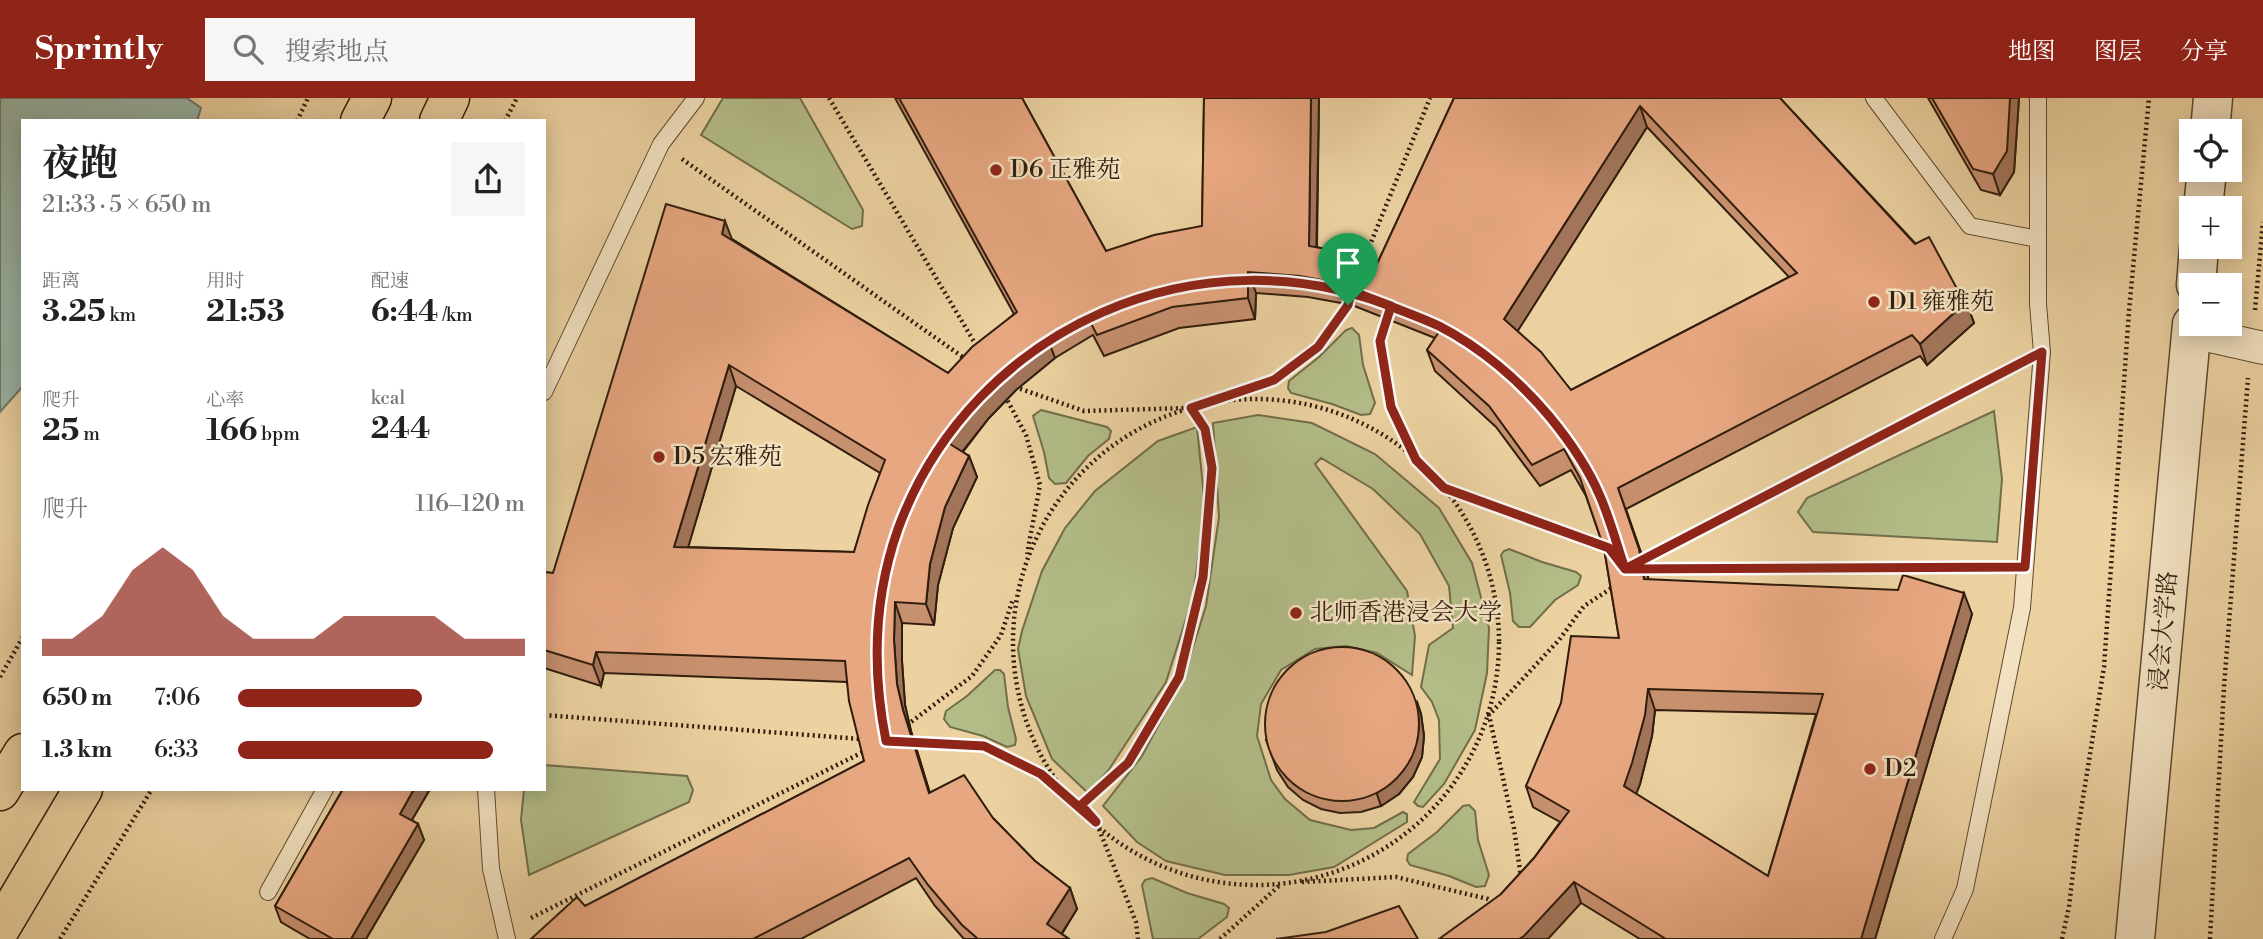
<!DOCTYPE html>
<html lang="zh">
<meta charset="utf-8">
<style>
:root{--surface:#fff;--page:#f6f6f6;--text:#222;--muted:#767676;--accent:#8f2418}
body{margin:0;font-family:"Libre Bodoni","Noto Serif SC",serif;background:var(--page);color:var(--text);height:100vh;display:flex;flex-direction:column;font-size:26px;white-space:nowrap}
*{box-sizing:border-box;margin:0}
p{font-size:23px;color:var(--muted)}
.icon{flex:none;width:38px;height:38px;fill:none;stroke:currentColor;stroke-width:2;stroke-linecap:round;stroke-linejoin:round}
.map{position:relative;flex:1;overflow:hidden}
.drawer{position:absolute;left:21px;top:21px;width:525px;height:672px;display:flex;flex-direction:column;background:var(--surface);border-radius:0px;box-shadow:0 4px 18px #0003}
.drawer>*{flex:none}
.controls{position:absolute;left:2179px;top:21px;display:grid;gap:14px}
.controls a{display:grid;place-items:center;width:63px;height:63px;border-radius:0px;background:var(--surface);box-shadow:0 4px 18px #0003;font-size:35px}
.pin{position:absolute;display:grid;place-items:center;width:60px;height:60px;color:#fff;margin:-72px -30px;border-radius:50% 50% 50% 0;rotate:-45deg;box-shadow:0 0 7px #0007}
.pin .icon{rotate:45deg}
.round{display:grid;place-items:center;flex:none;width:74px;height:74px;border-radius:0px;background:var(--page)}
.overview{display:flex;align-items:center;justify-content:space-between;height:119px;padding:0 21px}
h1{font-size:38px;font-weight:700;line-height:52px}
.metrics{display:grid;grid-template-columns:repeat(3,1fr);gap:10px;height:119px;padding:7px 21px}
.metrics div{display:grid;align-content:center}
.metrics b{font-size:30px;font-weight:700}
.metrics small{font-size:19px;font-weight:400}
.metrics p{font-size:19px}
.chart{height:196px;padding:14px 21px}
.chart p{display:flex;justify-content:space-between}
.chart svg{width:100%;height:126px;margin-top:7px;fill:var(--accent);opacity:.7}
ul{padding:0 21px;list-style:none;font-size:23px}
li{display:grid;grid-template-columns:112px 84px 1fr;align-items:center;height:52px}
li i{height:18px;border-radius:9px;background:var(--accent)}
header{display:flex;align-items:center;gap:42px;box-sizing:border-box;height:98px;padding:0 35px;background:var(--accent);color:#fff}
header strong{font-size:33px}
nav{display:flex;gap:38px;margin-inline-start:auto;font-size:24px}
.search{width:490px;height:63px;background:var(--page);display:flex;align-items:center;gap:18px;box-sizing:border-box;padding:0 24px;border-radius:0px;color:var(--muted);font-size:26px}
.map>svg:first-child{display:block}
</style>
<header>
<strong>Sprintly</strong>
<div class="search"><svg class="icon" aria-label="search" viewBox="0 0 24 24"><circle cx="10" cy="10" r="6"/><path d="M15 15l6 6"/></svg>搜索地点</div>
<nav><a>地图</a><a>图层</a><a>分享</a></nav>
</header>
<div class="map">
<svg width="2263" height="841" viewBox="0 0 2263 841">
<rect width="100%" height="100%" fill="#ecd2a1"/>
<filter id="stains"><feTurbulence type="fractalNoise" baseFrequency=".00286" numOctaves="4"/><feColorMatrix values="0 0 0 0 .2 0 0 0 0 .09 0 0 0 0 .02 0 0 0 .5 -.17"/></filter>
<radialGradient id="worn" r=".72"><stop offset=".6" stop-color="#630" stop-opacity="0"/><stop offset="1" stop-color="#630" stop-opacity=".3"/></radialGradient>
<g fill="#b3bd88" stroke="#726d4a" stroke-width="2">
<path d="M 723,0 L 800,0 L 863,112 L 862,128 L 852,131 L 701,37 Z"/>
<path d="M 1352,230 L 1359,237 L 1363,267 L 1375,305 L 1370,316 L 1361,317 L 1332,306 L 1291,295 L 1288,290 L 1289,283 L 1319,259 L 1346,232 Z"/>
<path d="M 1041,312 L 1107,329 L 1111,333 L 1109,341 L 1088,358 L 1066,385 L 1055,386 L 1049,380 L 1044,354 L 1033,318 Z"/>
<path d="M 1994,313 L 2002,381 L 1997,444 L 1813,434 L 1798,414 L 1807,400 Z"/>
<path d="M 1258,317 L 1312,325 L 1375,356 L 1439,410 L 1472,465 L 1489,530 L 1487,575 L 1475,632 L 1444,686 L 1423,709 L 1418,708 L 1414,704 L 1440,661 L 1439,622 L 1432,604 L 1421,589 L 1429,547 L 1453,530 L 1449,488 L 1420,436 L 1373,391 L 1321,360 L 1315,366 L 1407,493 L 1415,538 L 1412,577 L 1377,555 L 1346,548 L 1315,551 L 1281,572 L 1261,606 L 1257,638 L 1271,682 L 1285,701 L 1310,722 L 1351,732 L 1374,730 L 1403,714 L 1407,716 L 1407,724 L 1334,769 L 1289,777 L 1225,777 L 1166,763 L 1137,744 L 1103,708 L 1142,658 L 1183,581 L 1206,508 L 1219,419 L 1213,325 Z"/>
<path d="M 1197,329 L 1205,409 L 1193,499 L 1166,584 L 1108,673 L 1088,695 L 1052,661 L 1026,598 L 1018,551 L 1022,533 L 1042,473 L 1065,430 L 1095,393 L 1158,343 Z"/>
<path d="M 1509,451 L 1542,464 L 1576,474 L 1581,478 L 1578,487 L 1555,502 L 1530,529 L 1519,529 L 1513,523 L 1510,495 L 1501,457 L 1504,453 Z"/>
<path d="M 995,572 L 1000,572 L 1004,576 L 1008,609 L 1016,641 L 1015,647 L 1007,649 L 983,638 L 950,629 L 944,621 L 946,613 L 967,598 Z"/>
<path d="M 544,667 L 687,678 L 693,692 L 689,704 L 529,777 L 521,722 L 524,691 L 544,691 Z"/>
<path d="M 1469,707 L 1475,713 L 1478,742 L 1489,777 L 1485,788 L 1476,789 L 1449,778 L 1410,767 L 1407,762 L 1408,756 L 1437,734 L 1463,708 Z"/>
<path d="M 1152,780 L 1187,795 L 1224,806 L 1229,810 L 1227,819 L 1198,841 L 1153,841 L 1142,787 L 1145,782 Z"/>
</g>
<path fill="#99b7a9" stroke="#6f796b" stroke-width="2" d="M 0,0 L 187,0 L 201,10 L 197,23 L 23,23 L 23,288 L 0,314 Z"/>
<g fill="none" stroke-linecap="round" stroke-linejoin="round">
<defs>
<g id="service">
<path d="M 1874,0 L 1970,128 L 2038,141"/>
<path d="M 544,294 L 661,46 L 696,0"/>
<path d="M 486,691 L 491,771 L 507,841"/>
<path d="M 268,794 L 325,691"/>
<path d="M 1943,841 L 1965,791 L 2022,510 L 2042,254 L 2038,206 L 2038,0"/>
</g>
<path id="minor" d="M 2192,234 L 2263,250"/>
<g id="tertiary">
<path d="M 2210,33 L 2213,0"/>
<path d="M 2203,110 L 2207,72"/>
<path d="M 2196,187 L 2199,149"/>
<path d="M 2135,841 L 2192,226"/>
</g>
<g id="primary">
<path d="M 360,23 L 372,0"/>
<path d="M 439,23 L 450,0"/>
<path d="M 0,693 L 23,655"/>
<path d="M 0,831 L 83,691"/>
</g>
</defs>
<use href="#service" stroke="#5f4a32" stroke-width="18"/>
<use href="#minor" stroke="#5f4a32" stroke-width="34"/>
<use href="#tertiary" stroke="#5f4a32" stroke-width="41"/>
<use href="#primary" stroke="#301d0d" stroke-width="41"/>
<g stroke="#301d0d" stroke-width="4.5" stroke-dasharray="2 3.5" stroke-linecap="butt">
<path d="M 829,0 L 979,252"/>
<path d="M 297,23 L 308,0"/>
<path d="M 505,23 L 517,0"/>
<path d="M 682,61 L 967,262"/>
<path d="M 1363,164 L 1430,0"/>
<path d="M 2255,212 L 2263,124"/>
<path d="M 1388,216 L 1380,243 L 1391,309 L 1416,361"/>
<path d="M 1015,289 L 1084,313 L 1187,310"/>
<path d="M 1005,298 L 1026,337 L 1040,387 L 1027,456"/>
<circle cx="1256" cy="544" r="243"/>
<path d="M 1209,304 L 1274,282 L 1318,249 L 1348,207 L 1349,202"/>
<path d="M 1445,390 L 1608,449"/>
<path d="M 1639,464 L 2013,269"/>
<path d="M 1642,471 L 2001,469"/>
<path d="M 0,579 L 23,539"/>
<path d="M 544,617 L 861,641"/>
<path d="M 907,627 L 972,578 L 1001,537 L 1013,501"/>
<path d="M 909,644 L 984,648 L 1041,676 L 1083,712"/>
<path d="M 1081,707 L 1128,665 L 1179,579 L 1203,479 L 1212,370 L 1205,331 L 1191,310"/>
<path d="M 1097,726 L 1136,824 L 1138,841"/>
<path d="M 1521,780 L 1514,730 L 1489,617 L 1559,542 L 1584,508 L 1615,488"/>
<path d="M 1302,784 L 1396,779 L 1488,801 L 1495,806"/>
<path d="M 531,820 L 867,652"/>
<path d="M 60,841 L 152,691"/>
<path d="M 1220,841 L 1280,787"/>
<path d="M 2062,841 L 2069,809 L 2078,731 L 2104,569 L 2129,213 L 2149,0"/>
<path d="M 2210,841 L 2224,589 L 2248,280"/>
</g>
<use href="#service" stroke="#f3e2c2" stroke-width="16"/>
<use href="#minor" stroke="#f3e2c2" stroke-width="32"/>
<use href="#tertiary" stroke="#f3e2c2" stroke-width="38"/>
<use href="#primary" stroke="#ecd2a1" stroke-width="38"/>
</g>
<g fill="#c7906f" stroke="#301d0d" stroke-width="2" fill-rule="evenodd">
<path d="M 895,0 L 1022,0 L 1106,153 L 1202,128 L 1204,0 L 1319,0 L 1317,149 L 1377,166 L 1454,0 L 1780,0 L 1956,189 L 1966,204 L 1974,225 L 1927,267 L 1920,258 L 1626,411 L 1647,472 L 1648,482 L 1972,516 L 1875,841 L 1640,841 L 1581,805 L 1501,796 L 1534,760 L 1560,724 L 1533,709 L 1526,688 L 1619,540 L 1604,450 L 1586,398 L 1571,372 L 1540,388 L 1496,329 L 1435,273 L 1427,252 L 1435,240 L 1352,207 L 1308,199 L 1256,195 L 1255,221 L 1179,230 L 1104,258 L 1093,237 L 1055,260 L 1016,292 L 989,320 L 963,354 L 969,358 L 977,379 L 953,430 L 938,487 L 934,527 L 902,525 L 902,563 L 905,607 L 911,633 L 930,695 L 993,720 L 1035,763 L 1070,790 L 1077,811 L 1062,836 L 1069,841 L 964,841 L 935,808 L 916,780 L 801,841 L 531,841 L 585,808 L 864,663 L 847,584 L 604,575 L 601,588 L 544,570 L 544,474 L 553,475 L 732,141 L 948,275 L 1014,216 ZM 1647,29 L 1789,179 L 1571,292 L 1517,233 ZM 736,288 L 880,375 L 854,454 L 688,449 ZM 1655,612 L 1816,616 L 1768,778 L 1636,696 L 1640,686 L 1652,638 Z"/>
<path d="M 1928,0 L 2019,0 L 2014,74 L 2000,97 L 1981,92 Z"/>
<path d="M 1417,604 L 1421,616 L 1424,638 L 1422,659 L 1413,679 L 1399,696 L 1381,708 L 1361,714 L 1340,715 L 1321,711 L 1303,702 L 1288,689 L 1277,672 L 1266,642 Z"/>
<path d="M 343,691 L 430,691 L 412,722 L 418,726 L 424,742 L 366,841 L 310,841 L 281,824 L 275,808 Z"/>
</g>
<g fill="#a2755a" stroke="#301d0d" stroke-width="2">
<path d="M 1311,0 L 1319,0 L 1316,169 L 1309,148 Z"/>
<path d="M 2010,0 L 2019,0 L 2014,74 L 2000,97 L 1993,76 Z"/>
<path d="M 1640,8 L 1647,29 L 1512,242 L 1504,221 Z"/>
<path d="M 725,123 L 733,144 L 722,136 Z"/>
<path d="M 1248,174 L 1256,195 L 1255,221 L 1248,200 Z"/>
<path d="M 1966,204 L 1974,225 L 1927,267 L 1920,246 Z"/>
<path d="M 1047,239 L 1055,260 L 1016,292 L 989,320 L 954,364 L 947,344 L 982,299 L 1008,271 Z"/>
<path d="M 729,267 L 736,288 L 682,470 L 674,449 Z"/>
<path d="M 969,358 L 977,379 L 953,430 L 938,487 L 934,527 L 926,506 L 930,466 L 945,409 Z"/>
<path d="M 1618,390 L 1647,472 L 1652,502 L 1644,481 Z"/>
<path d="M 1964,495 L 1972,516 L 1875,841 L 1861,841 Z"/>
<path d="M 895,504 L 902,525 L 902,563 L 905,607 L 911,633 L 936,716 L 929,695 L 903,612 L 897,586 L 894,542 Z"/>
<path d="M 596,554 L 604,575 L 601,588 L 593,567 Z"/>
<path d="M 1648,591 L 1655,612 L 1652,638 L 1640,686 L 1631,709 L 1624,688 Z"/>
<path d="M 1417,604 L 1421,616 L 1424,638 L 1422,659 L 1413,679 L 1399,696 L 1381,708 L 1377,696 Z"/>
<path d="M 414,691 L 430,691 L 406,732 L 400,716 Z"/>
<path d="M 418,726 L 424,742 L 366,841 L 351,841 Z"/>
<path d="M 1574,784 L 1581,805 L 1548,841 L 1519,841 Z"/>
<path d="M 1070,790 L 1077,811 L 1058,841 L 1047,826 Z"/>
</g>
<g fill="#e7a781" stroke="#301d0d" stroke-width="2" fill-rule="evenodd">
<path d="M 899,0 L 1022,0 L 1106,153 L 1154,137 L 1202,128 L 1204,0 L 1311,0 L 1309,148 L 1348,155 L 1377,166 L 1454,0 L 1780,0 L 1915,146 L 1929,139 L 1956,189 L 1966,204 L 1920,246 L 1912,237 L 1618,390 L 1639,451 L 1644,481 L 1898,492 L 1903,477 L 1964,495 L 1861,841 L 1666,841 L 1574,784 L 1524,838 L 1519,841 L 1439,841 L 1501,796 L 1534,760 L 1569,713 L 1526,688 L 1561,605 L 1571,538 L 1619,540 L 1604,450 L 1580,380 L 1564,351 L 1532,367 L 1489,308 L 1427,252 L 1444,226 L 1344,186 L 1300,178 L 1248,174 L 1248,200 L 1172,209 L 1097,237 L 1086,216 L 1047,239 L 1008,271 L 982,299 L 947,344 L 969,358 L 945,409 L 930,466 L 926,506 L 895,504 L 894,542 L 897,586 L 903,612 L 929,695 L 964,677 L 993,720 L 1035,763 L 1070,790 L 1047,826 L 1069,841 L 978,841 L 962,827 L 928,787 L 909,760 L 753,841 L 531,841 L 577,799 L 585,808 L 864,663 L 849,603 L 845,563 L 596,554 L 593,567 L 544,552 L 544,474 L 553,475 L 666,106 L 725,123 L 722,136 L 948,275 L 972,249 L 1017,214 ZM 1640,8 L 1797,175 L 1571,292 L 1541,254 L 1504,221 ZM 729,267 L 885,362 L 868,407 L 854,454 L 674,449 ZM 1648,591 L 1823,596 L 1768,778 L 1624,688 L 1632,665 L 1645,617 Z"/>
<path d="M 1932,0 L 2010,0 L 2007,53 L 1993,76 L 1973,71 Z"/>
<circle cx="1342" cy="626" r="77"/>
<path d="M 343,691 L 414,691 L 400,716 L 418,726 L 351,841 L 333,841 L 275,808 Z"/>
<path d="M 1399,808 L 1418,841 L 1276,841 L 1326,834 Z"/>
</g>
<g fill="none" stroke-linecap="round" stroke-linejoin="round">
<defs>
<path id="route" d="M 1348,207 L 1318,249 L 1274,282 L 1191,310 L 1205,331 L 1212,370 L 1203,479 L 1179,579 L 1128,665 L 1081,707 L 1096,724 L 1041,676 L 984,648 L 886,643 C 872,572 874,499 898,431 C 972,229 1202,128 1400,212 C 1413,217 1426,222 1439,228 C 1480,249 1519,282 1549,318 C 1568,341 1588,370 1600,398 C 1610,421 1617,447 1625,471 L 2042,254 L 2025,469 L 1625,471 L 1609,450 L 1444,390 L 1416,362 L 1391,309 L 1380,243 L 1391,208 L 1351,193 L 1348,207"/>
</defs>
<use href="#route" stroke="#fff" stroke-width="14"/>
<use href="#route" stroke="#8f2418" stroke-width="9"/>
</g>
<g fill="#8f2418" stroke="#f3e2c2" stroke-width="2.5">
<circle cx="996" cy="72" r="7"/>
<circle cx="1874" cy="204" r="7"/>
<circle cx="659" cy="359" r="7"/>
<circle cx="1296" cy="515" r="7"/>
<circle cx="1870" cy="671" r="7"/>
</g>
<g text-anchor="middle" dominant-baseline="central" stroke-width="5" stroke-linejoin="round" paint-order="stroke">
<g font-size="24" fill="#301d0d" stroke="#f3e2c2" text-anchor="start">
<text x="1010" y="72">D6 正雅苑</text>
<text x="1888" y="204">D1 雍雅苑</text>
<text x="673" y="359">D5 宏雅苑</text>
<text x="1310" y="515">北师香港浸会大学</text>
<text x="1884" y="671">D2</text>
</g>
<g font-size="24" fill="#301d0d" stroke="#f3e2c2">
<text transform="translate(2164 533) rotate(-85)">浸会大学路</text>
</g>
</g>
<rect width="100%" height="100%" filter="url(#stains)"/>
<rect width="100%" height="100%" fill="url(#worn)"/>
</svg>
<div class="controls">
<a><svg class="icon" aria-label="locate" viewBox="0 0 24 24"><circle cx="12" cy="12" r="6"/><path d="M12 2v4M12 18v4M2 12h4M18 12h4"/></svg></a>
<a>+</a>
<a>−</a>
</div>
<div class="pin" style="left:1348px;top:207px;background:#1e9e55"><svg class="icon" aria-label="arrive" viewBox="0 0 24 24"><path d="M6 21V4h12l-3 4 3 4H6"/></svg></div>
<section class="drawer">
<div class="overview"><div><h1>夜跑</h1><p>21:33 · 5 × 650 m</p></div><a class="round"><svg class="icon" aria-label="share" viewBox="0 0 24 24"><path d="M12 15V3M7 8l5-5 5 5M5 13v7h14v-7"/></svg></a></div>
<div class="metrics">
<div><p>距离</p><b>3.25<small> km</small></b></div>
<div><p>用时</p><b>21:53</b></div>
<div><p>配速</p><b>6:44<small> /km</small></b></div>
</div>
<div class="metrics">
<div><p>爬升</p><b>25<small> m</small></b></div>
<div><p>心率</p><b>166<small> bpm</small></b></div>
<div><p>kcal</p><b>244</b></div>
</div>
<div class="chart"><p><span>爬升</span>116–120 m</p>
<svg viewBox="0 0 160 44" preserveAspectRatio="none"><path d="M0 44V38L10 38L20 30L30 14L40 6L50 14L60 30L70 38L80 38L90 38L100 30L110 30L120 30L130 30L140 38L150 38L160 38V44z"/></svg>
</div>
<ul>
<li><b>650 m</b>7:06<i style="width:64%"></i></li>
<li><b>1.3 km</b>6:33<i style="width:89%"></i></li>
</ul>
</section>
</div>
